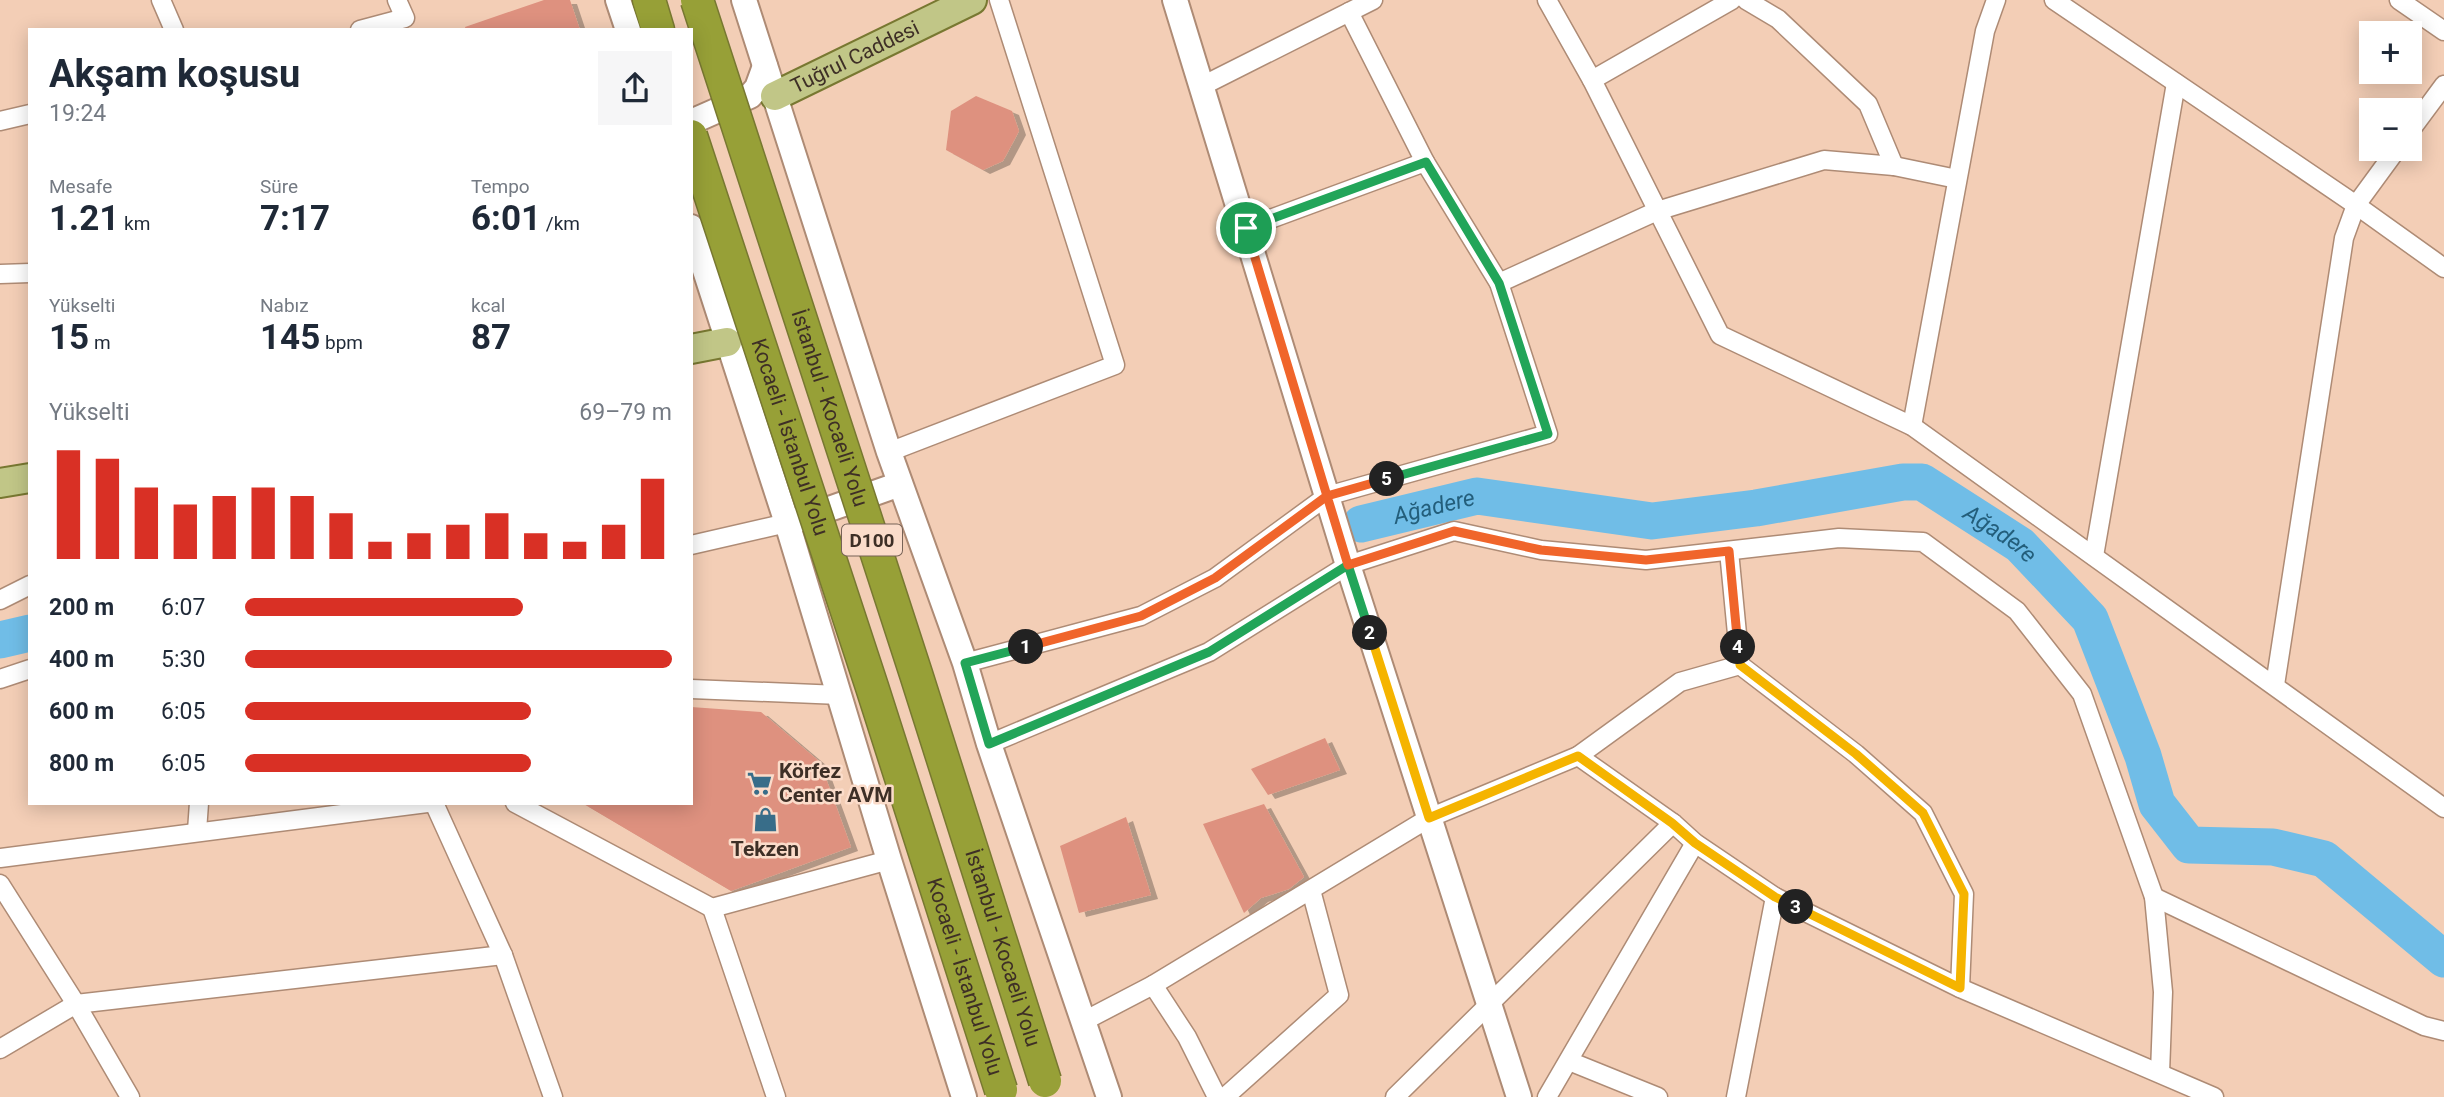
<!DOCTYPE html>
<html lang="tr">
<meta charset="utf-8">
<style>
:root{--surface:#fff;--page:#f6f6f7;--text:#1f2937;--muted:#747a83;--accent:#d93025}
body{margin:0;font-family:Roboto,sans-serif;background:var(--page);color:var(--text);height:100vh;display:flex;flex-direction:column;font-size:26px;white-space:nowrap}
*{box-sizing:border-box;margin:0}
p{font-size:23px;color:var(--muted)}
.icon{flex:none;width:38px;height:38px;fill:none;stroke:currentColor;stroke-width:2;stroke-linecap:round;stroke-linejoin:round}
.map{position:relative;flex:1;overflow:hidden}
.side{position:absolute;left:28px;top:28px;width:665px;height:777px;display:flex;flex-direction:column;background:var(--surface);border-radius:0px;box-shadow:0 4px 18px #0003}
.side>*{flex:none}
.tools{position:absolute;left:2359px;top:21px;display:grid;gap:14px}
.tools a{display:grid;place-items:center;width:63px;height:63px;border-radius:0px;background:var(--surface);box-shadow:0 4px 18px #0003;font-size:35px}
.pin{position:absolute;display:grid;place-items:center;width:60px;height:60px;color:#fff;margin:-30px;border:4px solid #fff;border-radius:50%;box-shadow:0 2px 7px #0007}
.km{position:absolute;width:35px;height:35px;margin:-18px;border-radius:50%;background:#222;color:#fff;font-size:19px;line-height:35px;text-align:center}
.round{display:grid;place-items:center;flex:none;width:74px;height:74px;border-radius:0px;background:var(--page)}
.head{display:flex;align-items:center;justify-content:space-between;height:119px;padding:0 21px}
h1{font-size:38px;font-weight:700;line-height:52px}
.stats{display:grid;grid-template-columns:repeat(3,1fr);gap:10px;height:119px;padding:7px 21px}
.stats div{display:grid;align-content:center}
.stats b{font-size:35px;font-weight:700}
.stats small{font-size:19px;font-weight:400}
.stats p{font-size:19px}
.chart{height:196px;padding:14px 21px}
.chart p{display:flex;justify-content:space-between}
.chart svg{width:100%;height:126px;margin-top:7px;stroke:var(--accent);stroke-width:6}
ul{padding:0 21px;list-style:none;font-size:23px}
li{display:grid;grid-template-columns:112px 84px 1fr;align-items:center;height:52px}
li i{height:18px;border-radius:9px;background:var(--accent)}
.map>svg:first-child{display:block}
</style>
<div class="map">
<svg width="2444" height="1097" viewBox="0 0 2444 1097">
<defs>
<filter id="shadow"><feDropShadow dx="7" dy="4" stdDeviation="0" flood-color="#0004"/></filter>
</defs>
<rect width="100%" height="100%" fill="#f3ceb6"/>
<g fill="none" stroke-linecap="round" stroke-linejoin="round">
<g stroke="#70bde7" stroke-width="37">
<path id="s1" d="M 1361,524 L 1477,496 L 1652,521 L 1756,508 L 1903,482 L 1922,482 L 2020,545 L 2090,619 L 2143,756 L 2157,804 L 2189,845 L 2273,847 L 2324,859 L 2444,959"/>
<path d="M 0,640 L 30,633"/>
</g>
</g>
<g fill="#de917f" filter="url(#shadow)">
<path d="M 544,0 L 570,0 L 580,30 L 466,30 L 465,27 Z"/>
<path d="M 976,96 L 1012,111 L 1019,131 L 1003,161 L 983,170 L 946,150 L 951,111 Z"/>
<path d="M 691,707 L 761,712 L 820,762 L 851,847 L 731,891 L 582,803 L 691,803 Z"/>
<path d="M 1325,738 L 1340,770 L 1268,795 L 1251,769 Z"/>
<path d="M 1264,804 L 1304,877 L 1289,889 L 1261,898 L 1244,913 L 1203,824 Z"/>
<path d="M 1126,817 L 1151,895 L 1079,913 L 1060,846 Z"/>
</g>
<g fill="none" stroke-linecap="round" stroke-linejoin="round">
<defs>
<g id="street">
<path d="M 161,0 L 174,30"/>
<path d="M 1547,0 L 1592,80 L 1720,335 L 1912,426 L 2444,808"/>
<path d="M 1746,0 L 1778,19 L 1868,104 L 1894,166"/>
<path d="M 2054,0 L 2356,205 L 2444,268"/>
<path d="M 2399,0 L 2444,31"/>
<path d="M 1349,12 L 1425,162"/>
<path d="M 360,30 L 405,18 L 397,0"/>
<path d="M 1592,80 L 1732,0"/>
<path d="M 1202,86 L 1373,0"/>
<path d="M 0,121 L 30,114"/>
<path d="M 2410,131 L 2444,85"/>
<path d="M 0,274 L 30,273"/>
<path d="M 1499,283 L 1657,211 L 1824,160 L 1894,166 L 1957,179"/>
<path d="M 1912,426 L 1985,31 L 1996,0"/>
<path d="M 889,452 L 1115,365 L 999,0"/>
<path d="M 691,545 L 787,523"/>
<path d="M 1729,551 L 1740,665"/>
<path d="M 2094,556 L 2176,83"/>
<path d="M 0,600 L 30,585"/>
<path d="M 965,663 L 1141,616 L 1215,578 L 1327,496 L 1548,434 L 1499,283 L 1425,162 L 1246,228"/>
<path d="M 0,679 L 30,669"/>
<path d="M 2275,685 L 2344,238 L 2356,205 L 2397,149"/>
<path d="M 691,689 L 840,695"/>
<path d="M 989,744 L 1209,652 L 1348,565 L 1454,531 L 1541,550 L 1646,560 L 1839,538 L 1923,542 L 2017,611 L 2082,694 L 2154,897 L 2163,992 L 2160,1073"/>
<path d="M 1578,756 L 1680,682 L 1740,665 L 1856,754 L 1923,813 L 1964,894 L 1960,988"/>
<path d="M 434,803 L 503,955 L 553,1097"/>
<path d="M 515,803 L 712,908 L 889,860"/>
<path d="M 197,831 L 199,803"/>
<path d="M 0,858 L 427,803"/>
<path d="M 0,884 L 76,1004 L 130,1097"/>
<path d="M 2154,897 L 2424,1026 L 2444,1031"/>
<path d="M 712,908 L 776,1097"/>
<path d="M 1153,985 L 1187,1037 L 1217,1097"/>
<path d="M 1084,1021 L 1153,985 L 1429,818 L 1578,756 L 1673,823 L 1695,843 L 1775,897 L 1960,988 L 2214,1097"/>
<path d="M 0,1049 L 76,1004 L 503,955"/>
<path d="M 1569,1061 L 1658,1097"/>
<path d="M 1225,1097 L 1339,995 L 1311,890"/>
<path d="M 1395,1097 L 1673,823"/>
<path d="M 1547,1097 L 1695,843"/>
<path d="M 1736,1097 L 1775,897"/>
</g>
<g id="secondary">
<path d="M 618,0 L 628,30"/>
<path d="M 744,0 L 889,452 L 965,663 L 989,744 L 1109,1097"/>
<path d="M 1175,0 L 1348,565 L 1519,1097"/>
<path d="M 691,122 L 750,96 L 757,88 L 765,66"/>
<path d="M 691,227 L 787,523 L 889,860 L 964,1097"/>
<path d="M 798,520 L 900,484"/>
</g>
<g id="primary">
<path id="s2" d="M 775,96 L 972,0"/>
<path d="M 691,349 L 727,342"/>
<path d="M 0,483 L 30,478"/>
</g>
<path id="highway" d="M 649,0 L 658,30"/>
</defs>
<use href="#street" stroke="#ae8b75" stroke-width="21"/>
<use href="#secondary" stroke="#ae8b75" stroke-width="28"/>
<use href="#primary" stroke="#787831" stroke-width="32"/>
<use href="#highway" stroke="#787831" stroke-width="35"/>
<use href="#street" stroke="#fff" stroke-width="18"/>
<use href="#secondary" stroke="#fff" stroke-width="24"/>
<use href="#primary" stroke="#c1c687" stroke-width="28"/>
<use href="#highway" stroke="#97a037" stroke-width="32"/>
<defs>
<g id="highway-bridge">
<path id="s3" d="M 697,0 L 916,674 L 1045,1081"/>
<path id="s4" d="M 691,136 L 872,687 L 1001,1090"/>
</g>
</defs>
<use href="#highway-bridge" stroke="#787831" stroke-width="35" stroke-linecap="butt"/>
<use href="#highway-bridge" stroke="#97a037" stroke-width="32"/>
</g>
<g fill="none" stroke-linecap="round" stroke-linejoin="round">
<defs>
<path id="split-1" d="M 1026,647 L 1141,616 L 1215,578 L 1327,496 L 1246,228"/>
<path id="split-2" d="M 1026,647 L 965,663 L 989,744 L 1209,652 L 1348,565 L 1370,633"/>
<path id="split-3" d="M 1370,633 L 1429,818 L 1578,756 L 1672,823 L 1695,843 L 1775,897 L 1796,907"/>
<path id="split-4" d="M 1738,647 L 1740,665 L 1856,754 L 1923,813 L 1964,894 L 1960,988 L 1796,907"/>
<path id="split-5" d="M 1387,479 L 1327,496 L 1348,565 L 1454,531 L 1541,550 L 1646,560 L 1729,551 L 1738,647"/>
<path id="split-6" d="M 1246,228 L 1426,162 L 1499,283 L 1548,434 L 1387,479"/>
</defs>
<use href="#split-1" stroke="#fff" stroke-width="14"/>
<use href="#split-2" stroke="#fff" stroke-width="14"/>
<use href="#split-3" stroke="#fff" stroke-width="14"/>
<use href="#split-4" stroke="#fff" stroke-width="14"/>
<use href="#split-5" stroke="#fff" stroke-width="14"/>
<use href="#split-6" stroke="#fff" stroke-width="14"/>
<use href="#split-1" stroke="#f0652b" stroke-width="9"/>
<use href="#split-2" stroke="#22a559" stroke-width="9"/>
<use href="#split-3" stroke="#f5b400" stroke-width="9"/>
<use href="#split-4" stroke="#f5b400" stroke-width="9"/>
<use href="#split-5" stroke="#f0652b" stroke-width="9"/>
<use href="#split-6" stroke="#22a559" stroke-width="9"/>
</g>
<defs>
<symbol id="supermarket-bare" viewBox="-9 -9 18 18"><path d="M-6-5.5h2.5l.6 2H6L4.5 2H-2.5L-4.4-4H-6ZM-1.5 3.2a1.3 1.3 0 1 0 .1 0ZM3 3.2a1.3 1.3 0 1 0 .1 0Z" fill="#386d89" stroke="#fbdcca" stroke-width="2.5" paint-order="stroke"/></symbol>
<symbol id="shop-bare" viewBox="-9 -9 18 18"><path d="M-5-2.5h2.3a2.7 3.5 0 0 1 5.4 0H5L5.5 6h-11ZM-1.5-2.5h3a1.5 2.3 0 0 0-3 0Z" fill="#386d89" stroke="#fbdcca" stroke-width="2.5" paint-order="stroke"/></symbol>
</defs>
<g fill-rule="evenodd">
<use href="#supermarket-bare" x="742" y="766" width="35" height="35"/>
<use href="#shop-bare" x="748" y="802" width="35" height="35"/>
</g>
<g text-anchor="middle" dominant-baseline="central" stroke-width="5" stroke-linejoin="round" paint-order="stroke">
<rect fill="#fbdcca" stroke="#776357" stroke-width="2" x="842" y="524.5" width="60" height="31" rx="5"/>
<g font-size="19" font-weight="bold" fill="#3e2f26">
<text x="872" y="540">D100</text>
</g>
<g font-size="21" fill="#3e2f26" stroke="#fbdcca">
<text stroke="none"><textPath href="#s2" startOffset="89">Tuğrul Caddesi</textPath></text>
<text stroke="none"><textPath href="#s3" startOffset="429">İstanbul - Kocaeli Yolu</textPath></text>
<text stroke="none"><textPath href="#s4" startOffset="317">Kocaeli - İstanbul Yolu</textPath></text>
<text stroke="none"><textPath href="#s3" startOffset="996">İstanbul - Kocaeli Yolu</textPath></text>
<text stroke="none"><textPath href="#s4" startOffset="884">Kocaeli - İstanbul Yolu</textPath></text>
</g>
<g font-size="21" font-weight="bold" fill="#3e2f26" stroke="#fbdcca" text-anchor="start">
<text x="779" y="771">Körfez<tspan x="779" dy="24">Center AVM</tspan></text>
<text x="765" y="849" text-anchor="middle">Tekzen</text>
</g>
<g font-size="23" font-style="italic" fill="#235e7b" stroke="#fbdcca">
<text stroke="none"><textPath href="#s1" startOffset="75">Ağadere</textPath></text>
<text stroke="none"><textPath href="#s1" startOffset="663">Ağadere</textPath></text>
</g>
</g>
</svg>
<div class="tools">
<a>+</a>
<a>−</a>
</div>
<div class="pin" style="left:1246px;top:228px;background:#1e9e55"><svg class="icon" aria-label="arrive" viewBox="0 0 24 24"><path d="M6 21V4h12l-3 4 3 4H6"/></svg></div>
<b class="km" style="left:1026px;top:647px">1</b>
<b class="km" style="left:1370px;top:633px">2</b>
<b class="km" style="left:1796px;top:907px">3</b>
<b class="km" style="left:1738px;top:647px">4</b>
<b class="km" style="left:1387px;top:479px">5</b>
<section class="side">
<div class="head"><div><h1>Akşam koşusu</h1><p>19:24</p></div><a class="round"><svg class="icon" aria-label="share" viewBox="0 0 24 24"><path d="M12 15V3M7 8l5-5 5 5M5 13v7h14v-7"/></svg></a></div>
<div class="stats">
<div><p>Mesafe</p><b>1.21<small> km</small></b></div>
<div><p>Süre</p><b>7:17</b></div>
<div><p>Tempo</p><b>6:01<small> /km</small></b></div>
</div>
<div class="stats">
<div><p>Yükselti</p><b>15<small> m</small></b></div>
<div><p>Nabız</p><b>145<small> bpm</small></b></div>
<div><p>kcal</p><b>87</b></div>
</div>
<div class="chart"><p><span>Yükselti</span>69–79 m</p>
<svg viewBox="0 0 160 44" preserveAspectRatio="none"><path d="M5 44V6M15 44V9M25 44V19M35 44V25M45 44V22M55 44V19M65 44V22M75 44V28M85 44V38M95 44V35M105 44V32M115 44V28M125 44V35M135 44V38M145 44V32M155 44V16"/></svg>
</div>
<ul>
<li><b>200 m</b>6:07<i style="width:65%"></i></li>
<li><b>400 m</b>5:30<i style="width:100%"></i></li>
<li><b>600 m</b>6:05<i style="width:67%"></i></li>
<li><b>800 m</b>6:05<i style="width:67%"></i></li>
</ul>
</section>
</div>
